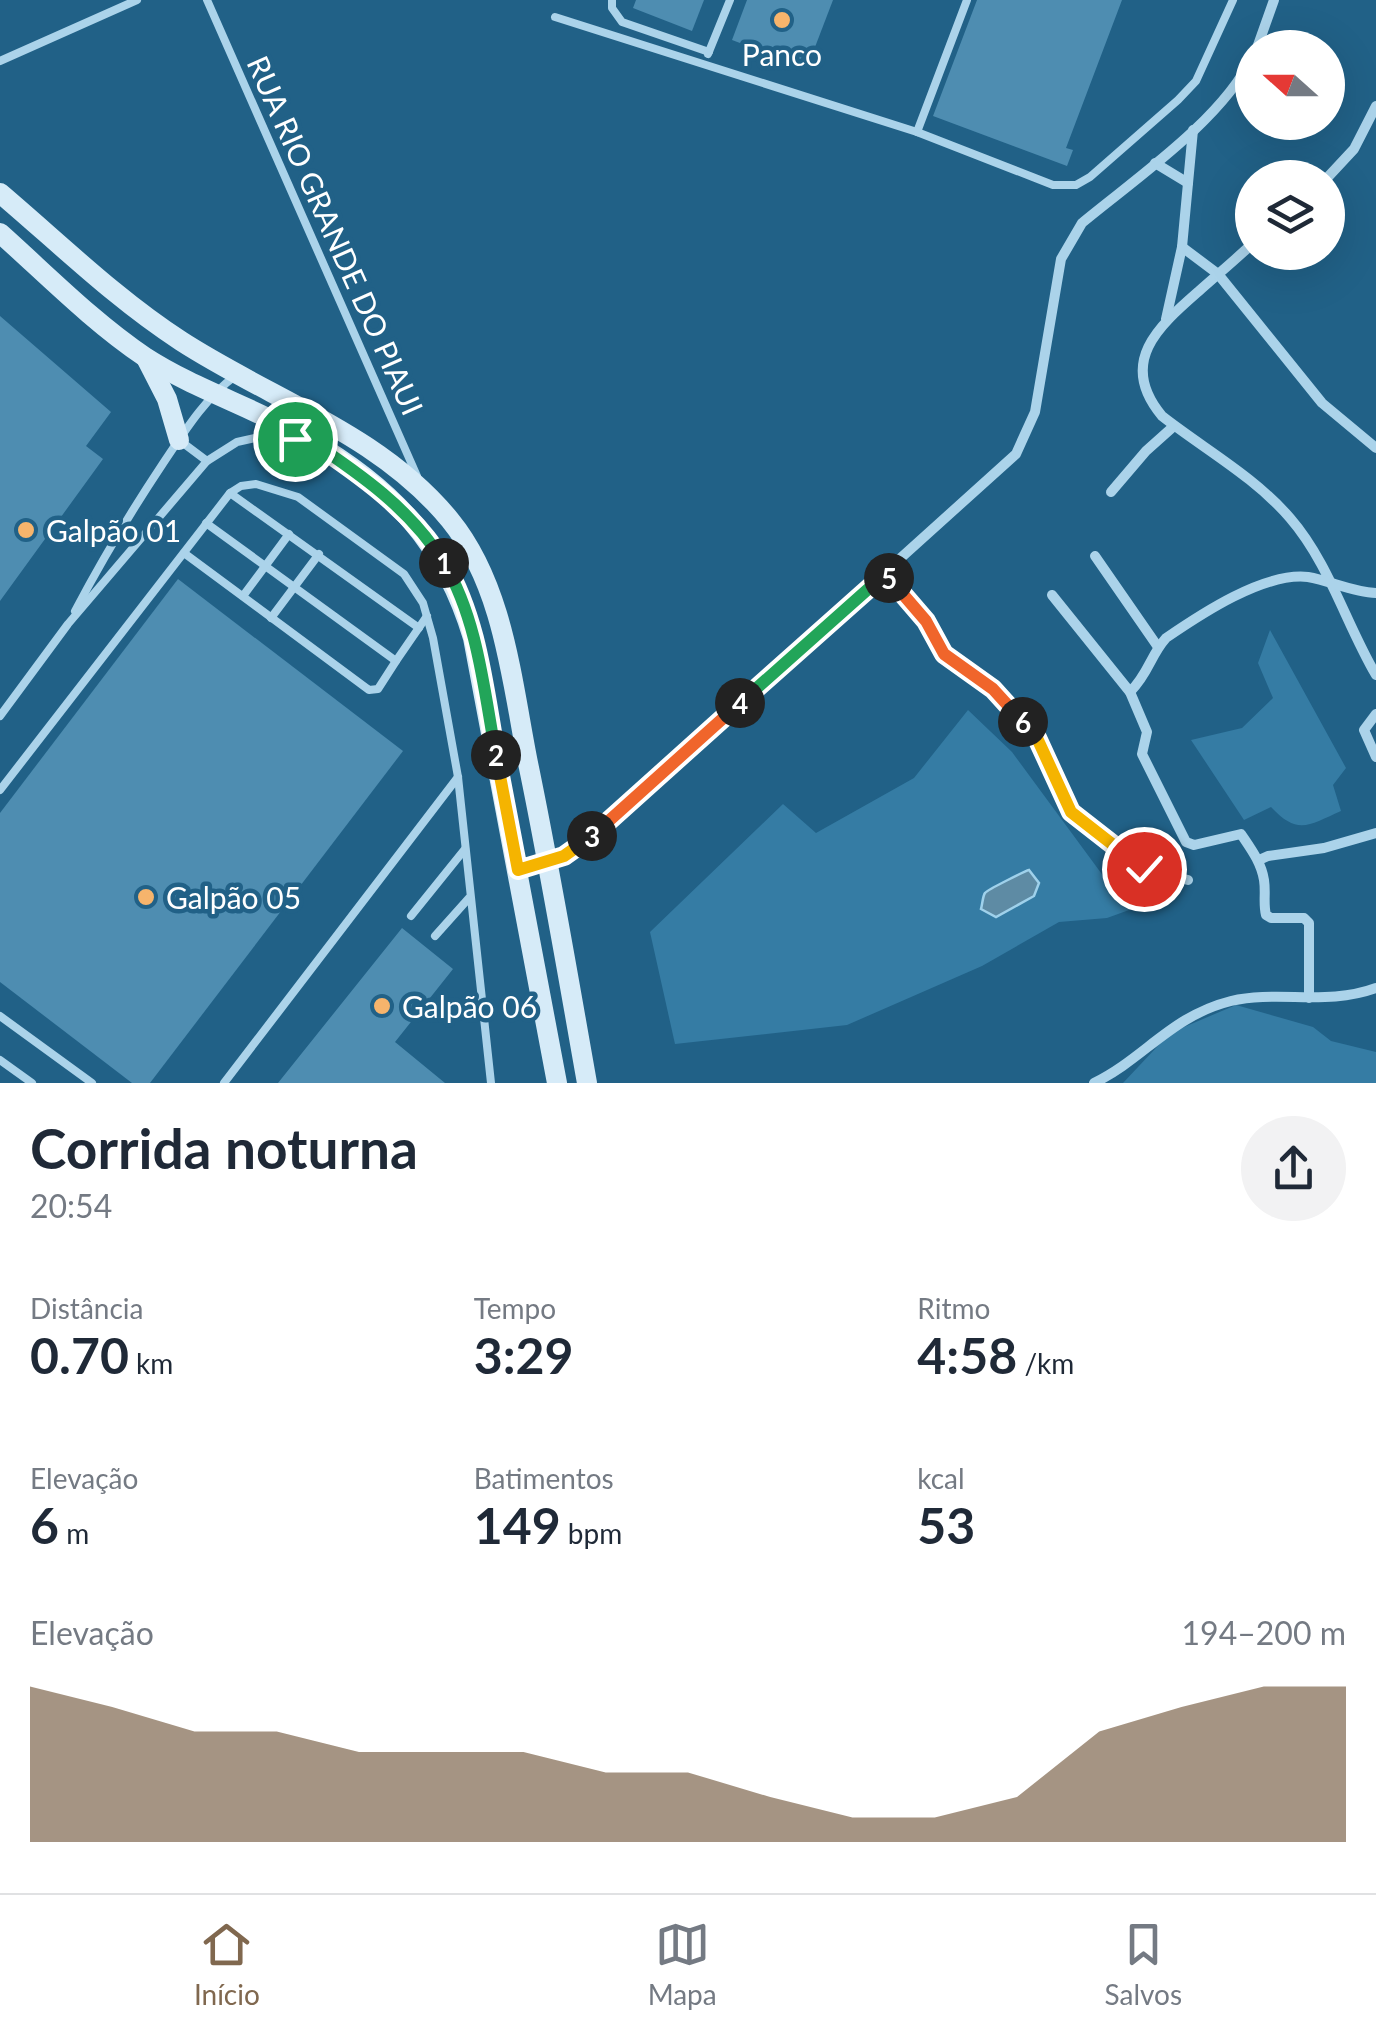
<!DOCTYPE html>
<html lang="pt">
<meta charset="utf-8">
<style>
:root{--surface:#fff;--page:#f2f2f3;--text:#1f2937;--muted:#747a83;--line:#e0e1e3;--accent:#80684f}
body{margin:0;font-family:Lato,sans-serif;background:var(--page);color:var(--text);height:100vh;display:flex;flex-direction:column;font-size:38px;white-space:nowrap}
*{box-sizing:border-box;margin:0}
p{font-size:32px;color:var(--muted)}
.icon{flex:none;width:55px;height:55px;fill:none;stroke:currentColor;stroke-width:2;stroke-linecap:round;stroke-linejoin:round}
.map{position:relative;height:1083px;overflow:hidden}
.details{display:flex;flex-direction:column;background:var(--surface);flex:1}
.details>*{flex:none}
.needle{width:65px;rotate:291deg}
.fabs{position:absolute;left:1235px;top:30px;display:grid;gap:20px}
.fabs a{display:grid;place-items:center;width:110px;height:110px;border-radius:50%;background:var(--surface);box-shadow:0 10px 40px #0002;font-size:50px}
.pin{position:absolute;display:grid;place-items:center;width:85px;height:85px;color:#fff;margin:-42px;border:5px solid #fff;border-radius:50%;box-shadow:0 2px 10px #0007}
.km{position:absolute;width:50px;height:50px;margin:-25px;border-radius:50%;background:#222;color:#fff;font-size:28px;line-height:50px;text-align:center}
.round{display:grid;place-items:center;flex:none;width:105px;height:105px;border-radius:52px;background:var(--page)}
.head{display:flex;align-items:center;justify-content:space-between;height:170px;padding:0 30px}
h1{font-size:55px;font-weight:700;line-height:75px}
.stats{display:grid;grid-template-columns:repeat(3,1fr);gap:15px;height:170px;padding:10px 30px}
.stats div{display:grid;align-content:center}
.stats b{font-size:50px;font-weight:700}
.stats small{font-size:28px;font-weight:400}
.stats p{font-size:28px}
.chart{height:280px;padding:20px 30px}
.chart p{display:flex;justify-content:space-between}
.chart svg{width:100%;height:180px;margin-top:10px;fill:var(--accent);opacity:.7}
.dock{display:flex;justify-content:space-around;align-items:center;height:140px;border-top:2px solid var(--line);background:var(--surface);font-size:28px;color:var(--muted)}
.dock a{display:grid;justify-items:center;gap:5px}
.dock .current{color:var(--accent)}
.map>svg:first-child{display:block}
</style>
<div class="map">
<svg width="1376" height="1083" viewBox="0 0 1376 1083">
<rect width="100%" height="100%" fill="#216187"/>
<g fill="#357ca4">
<path d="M 1270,630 L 1346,768 L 1333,785 L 1341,811 C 1309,825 1298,836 1271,807 L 1244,820 L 1191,740 L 1242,728 L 1273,698 L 1258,663 Z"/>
<path d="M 968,710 L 1012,752 L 1104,877 L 1154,901 L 1107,918 L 1059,922 L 982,966 L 847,1025 L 675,1044 L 650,932 L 783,804 L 816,833 L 914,778 Z"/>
<path d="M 1236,1005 L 1313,1027 L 1331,1041 L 1376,1052 L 1376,1083 L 1123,1083 L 1170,1033 Z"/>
</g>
<path fill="#5e8ba4" stroke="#9fd1eb" stroke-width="2.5" d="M 1029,870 L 1039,883 L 1034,896 L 996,917 L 981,909 C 982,906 983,895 985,893 C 987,890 1025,871 1029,870 Z"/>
<g fill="#4e8db1">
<path d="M 636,0 L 704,0 L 692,31 L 633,8 Z"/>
<path d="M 747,0 L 833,0 L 807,68 L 732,40 Z"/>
<path d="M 977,0 L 1122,0 L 1066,148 L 1073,150 L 1067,166 L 933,116 Z"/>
<path d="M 0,316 L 111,412 L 86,446 L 103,459 L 0,601 Z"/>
<path d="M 178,579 L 403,751 L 150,1083 L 132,1083 L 0,982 L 0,813 Z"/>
<path d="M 402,928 L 453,969 L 395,1042 L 445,1083 L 278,1083 Z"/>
</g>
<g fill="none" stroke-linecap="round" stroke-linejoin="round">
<g stroke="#abd3ea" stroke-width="8">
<path d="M 207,0 L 417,476"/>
<path d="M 612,0 L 612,8 L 622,22 L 709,52"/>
<path d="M 555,17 L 917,132 L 1053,185 L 1076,185 L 1090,177 L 1178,100 L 1196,81 L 1233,0"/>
<path d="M 708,54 L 730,0"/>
<path d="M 0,61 L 137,0"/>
<path d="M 917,132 L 967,0"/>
<path d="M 179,440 L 207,461"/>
<path d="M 230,493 L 419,628"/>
<path d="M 206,523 L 396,661 L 427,616"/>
<path d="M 184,553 L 369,690 L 378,689 L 396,661"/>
<path d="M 243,596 L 289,534"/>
<path d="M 75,611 C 102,560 130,513 162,465 C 183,434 204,399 235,376"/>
<path d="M 271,618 L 319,554"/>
<path d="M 0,716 L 68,624 L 207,461 L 237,442 L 255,438 L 297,439"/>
<path d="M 0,790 L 230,493 L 241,486 L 256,484 L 298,497 L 404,574 L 423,603 L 433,638 L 458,777 L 491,1083"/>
<path d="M 411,916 L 465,849"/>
<path d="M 435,936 L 469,898"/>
<path d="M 0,1016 L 92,1083"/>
<path d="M 0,1060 L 32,1083"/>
<path d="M 224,1083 L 458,777"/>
</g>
<g stroke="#abd3ea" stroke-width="10">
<path d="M 1257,48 L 1274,0"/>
<path d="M 1155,163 L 1188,183"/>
<path d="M 1327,178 L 1354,149 L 1376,106"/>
<path d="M 1252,244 C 1235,260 1217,275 1199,291 C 1159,326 1117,362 1162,416 C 1204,449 1255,477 1290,518 C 1329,563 1346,624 1376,675"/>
<path d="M 1182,247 L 1218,274 L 1322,403 L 1376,448"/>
<path d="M 1166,319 L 1182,247 L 1193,130"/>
<path d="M 1111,492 L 1146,451 L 1174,426"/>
<path d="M 1095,556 L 1158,647"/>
<path d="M 885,574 L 926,621 L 944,653 L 993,689 L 1037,738 L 1071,812 L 1144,869 L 1188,880"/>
<path d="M 1052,595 L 1130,692 L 1147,732 L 1142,754 L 1186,842 L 1194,845 L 1241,834 C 1251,849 1261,862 1264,880 C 1266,893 1263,903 1266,915 L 1271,918 L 1304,918 L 1309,923 L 1309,998"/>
<path d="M 1130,692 C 1149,673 1150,656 1166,638 C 1201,614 1264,572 1308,577 C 1331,581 1352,592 1376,593"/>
<path d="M 1376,714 L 1364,730 L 1376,757"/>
<path d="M 1259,860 L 1268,856 L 1324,848 L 1376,833"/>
<path d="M 519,870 L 564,856 L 588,840 L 1016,454 L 1035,412 L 1061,259 L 1082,223 C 1135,179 1223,119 1252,57"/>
<path d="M 1094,1083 C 1145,1058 1171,1016 1231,1001 C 1278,990 1328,1006 1376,988"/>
</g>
<g stroke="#d6ebf8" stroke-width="20">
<path d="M 0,193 C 59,243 116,299 181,341 C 272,400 380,434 450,520 C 504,586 512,683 528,763 C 550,869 568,976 587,1083"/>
<path d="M 0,233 C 47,275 93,322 145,357 C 196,390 256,408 308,439 C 393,488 445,544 473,638 L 557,1083"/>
<path d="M 146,358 L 167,399 L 179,440"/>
</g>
</g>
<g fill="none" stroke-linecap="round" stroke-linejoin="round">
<defs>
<path id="split-1" d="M 295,439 L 308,439 C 360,474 411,509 444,563"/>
<path id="split-2" d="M 444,563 C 478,620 484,691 496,755"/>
<path id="split-3" d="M 496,755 L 518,870 L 564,856 L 592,836"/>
<path id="split-4" d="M 592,836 L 740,703"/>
<path id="split-5" d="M 740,703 L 885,574 L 889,578"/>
<path id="split-6" d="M 889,578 L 926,621 L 944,654 L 993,689 L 1023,722"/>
<path id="split-7" d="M 1023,722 L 1037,738 L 1071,812 L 1144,869"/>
</defs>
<use href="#split-1" stroke="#fff" stroke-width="20"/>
<use href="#split-2" stroke="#fff" stroke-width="20"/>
<use href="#split-3" stroke="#fff" stroke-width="20"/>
<use href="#split-4" stroke="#fff" stroke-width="20"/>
<use href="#split-5" stroke="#fff" stroke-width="20"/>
<use href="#split-6" stroke="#fff" stroke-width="20"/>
<use href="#split-7" stroke="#fff" stroke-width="20"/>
<use href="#split-1" stroke="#22a559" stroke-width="12"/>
<use href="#split-2" stroke="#22a559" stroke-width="12"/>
<use href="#split-3" stroke="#f5b400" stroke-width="12"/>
<use href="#split-4" stroke="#f0652b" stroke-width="12"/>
<use href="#split-5" stroke="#22a559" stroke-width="12"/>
<use href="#split-6" stroke="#f0652b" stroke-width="12"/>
<use href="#split-7" stroke="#f5b400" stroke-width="12"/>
</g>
<g fill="#f6b46c" stroke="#216187" stroke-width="4">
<circle cx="782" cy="20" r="10"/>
<circle cx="26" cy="530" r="10"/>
<circle cx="146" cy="897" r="10"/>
<circle cx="382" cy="1006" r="10"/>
</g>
<g text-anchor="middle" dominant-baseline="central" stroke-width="9" stroke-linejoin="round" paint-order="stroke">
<g font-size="30" fill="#fff" stroke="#216187" text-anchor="start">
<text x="782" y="54" text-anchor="middle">Panco</text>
<text x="46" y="530">Galpão 01</text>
<text x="166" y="897">Galpão 05</text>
<text x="402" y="1006">Galpão 06</text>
</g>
<g font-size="30" fill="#fff" stroke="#216187">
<text transform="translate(336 235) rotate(66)">RUA RIO GRANDE DO PIAUI</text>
</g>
</g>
</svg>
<div class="fabs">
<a><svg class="needle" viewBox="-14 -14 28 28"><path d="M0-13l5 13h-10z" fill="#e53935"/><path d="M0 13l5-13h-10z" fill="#747a83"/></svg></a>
<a><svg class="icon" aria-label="layers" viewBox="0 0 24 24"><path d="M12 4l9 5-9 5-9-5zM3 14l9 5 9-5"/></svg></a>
</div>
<div class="pin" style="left:295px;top:439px;background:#1e9e55"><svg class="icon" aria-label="arrive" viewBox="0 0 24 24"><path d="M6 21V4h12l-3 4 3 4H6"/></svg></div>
<div class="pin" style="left:1144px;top:869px;background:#d93025"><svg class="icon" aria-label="check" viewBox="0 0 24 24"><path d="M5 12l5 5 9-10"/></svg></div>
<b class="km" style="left:444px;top:563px">1</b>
<b class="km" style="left:496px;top:755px">2</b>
<b class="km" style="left:592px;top:836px">3</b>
<b class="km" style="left:740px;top:703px">4</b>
<b class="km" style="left:889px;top:578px">5</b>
<b class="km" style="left:1023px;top:722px">6</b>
</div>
<section class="details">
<div class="head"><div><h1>Corrida noturna</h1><p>20:54</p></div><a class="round"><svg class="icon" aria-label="share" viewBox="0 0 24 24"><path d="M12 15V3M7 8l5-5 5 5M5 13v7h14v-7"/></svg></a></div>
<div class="stats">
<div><p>Distância</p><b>0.70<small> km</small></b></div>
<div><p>Tempo</p><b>3:29</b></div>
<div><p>Ritmo</p><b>4:58<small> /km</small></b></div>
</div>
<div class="stats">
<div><p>Elevação</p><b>6<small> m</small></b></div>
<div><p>Batimentos</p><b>149<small> bpm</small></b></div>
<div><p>kcal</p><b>53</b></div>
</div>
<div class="chart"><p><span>Elevação</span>194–200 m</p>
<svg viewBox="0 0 160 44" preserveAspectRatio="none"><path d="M0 44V6L10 11L20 17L30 17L40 22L50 22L60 22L70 27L80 27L90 33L100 38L110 38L120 33L130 17L140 11L150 6L160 6V44z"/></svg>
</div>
</section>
<nav class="dock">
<a class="current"><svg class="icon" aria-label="home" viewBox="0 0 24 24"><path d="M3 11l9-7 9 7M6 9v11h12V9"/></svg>Início</a>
<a><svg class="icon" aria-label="map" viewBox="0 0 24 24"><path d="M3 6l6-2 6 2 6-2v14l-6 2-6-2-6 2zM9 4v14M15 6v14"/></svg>Mapa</a>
<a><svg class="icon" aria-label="saved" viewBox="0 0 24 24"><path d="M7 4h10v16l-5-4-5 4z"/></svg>Salvos</a>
</nav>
